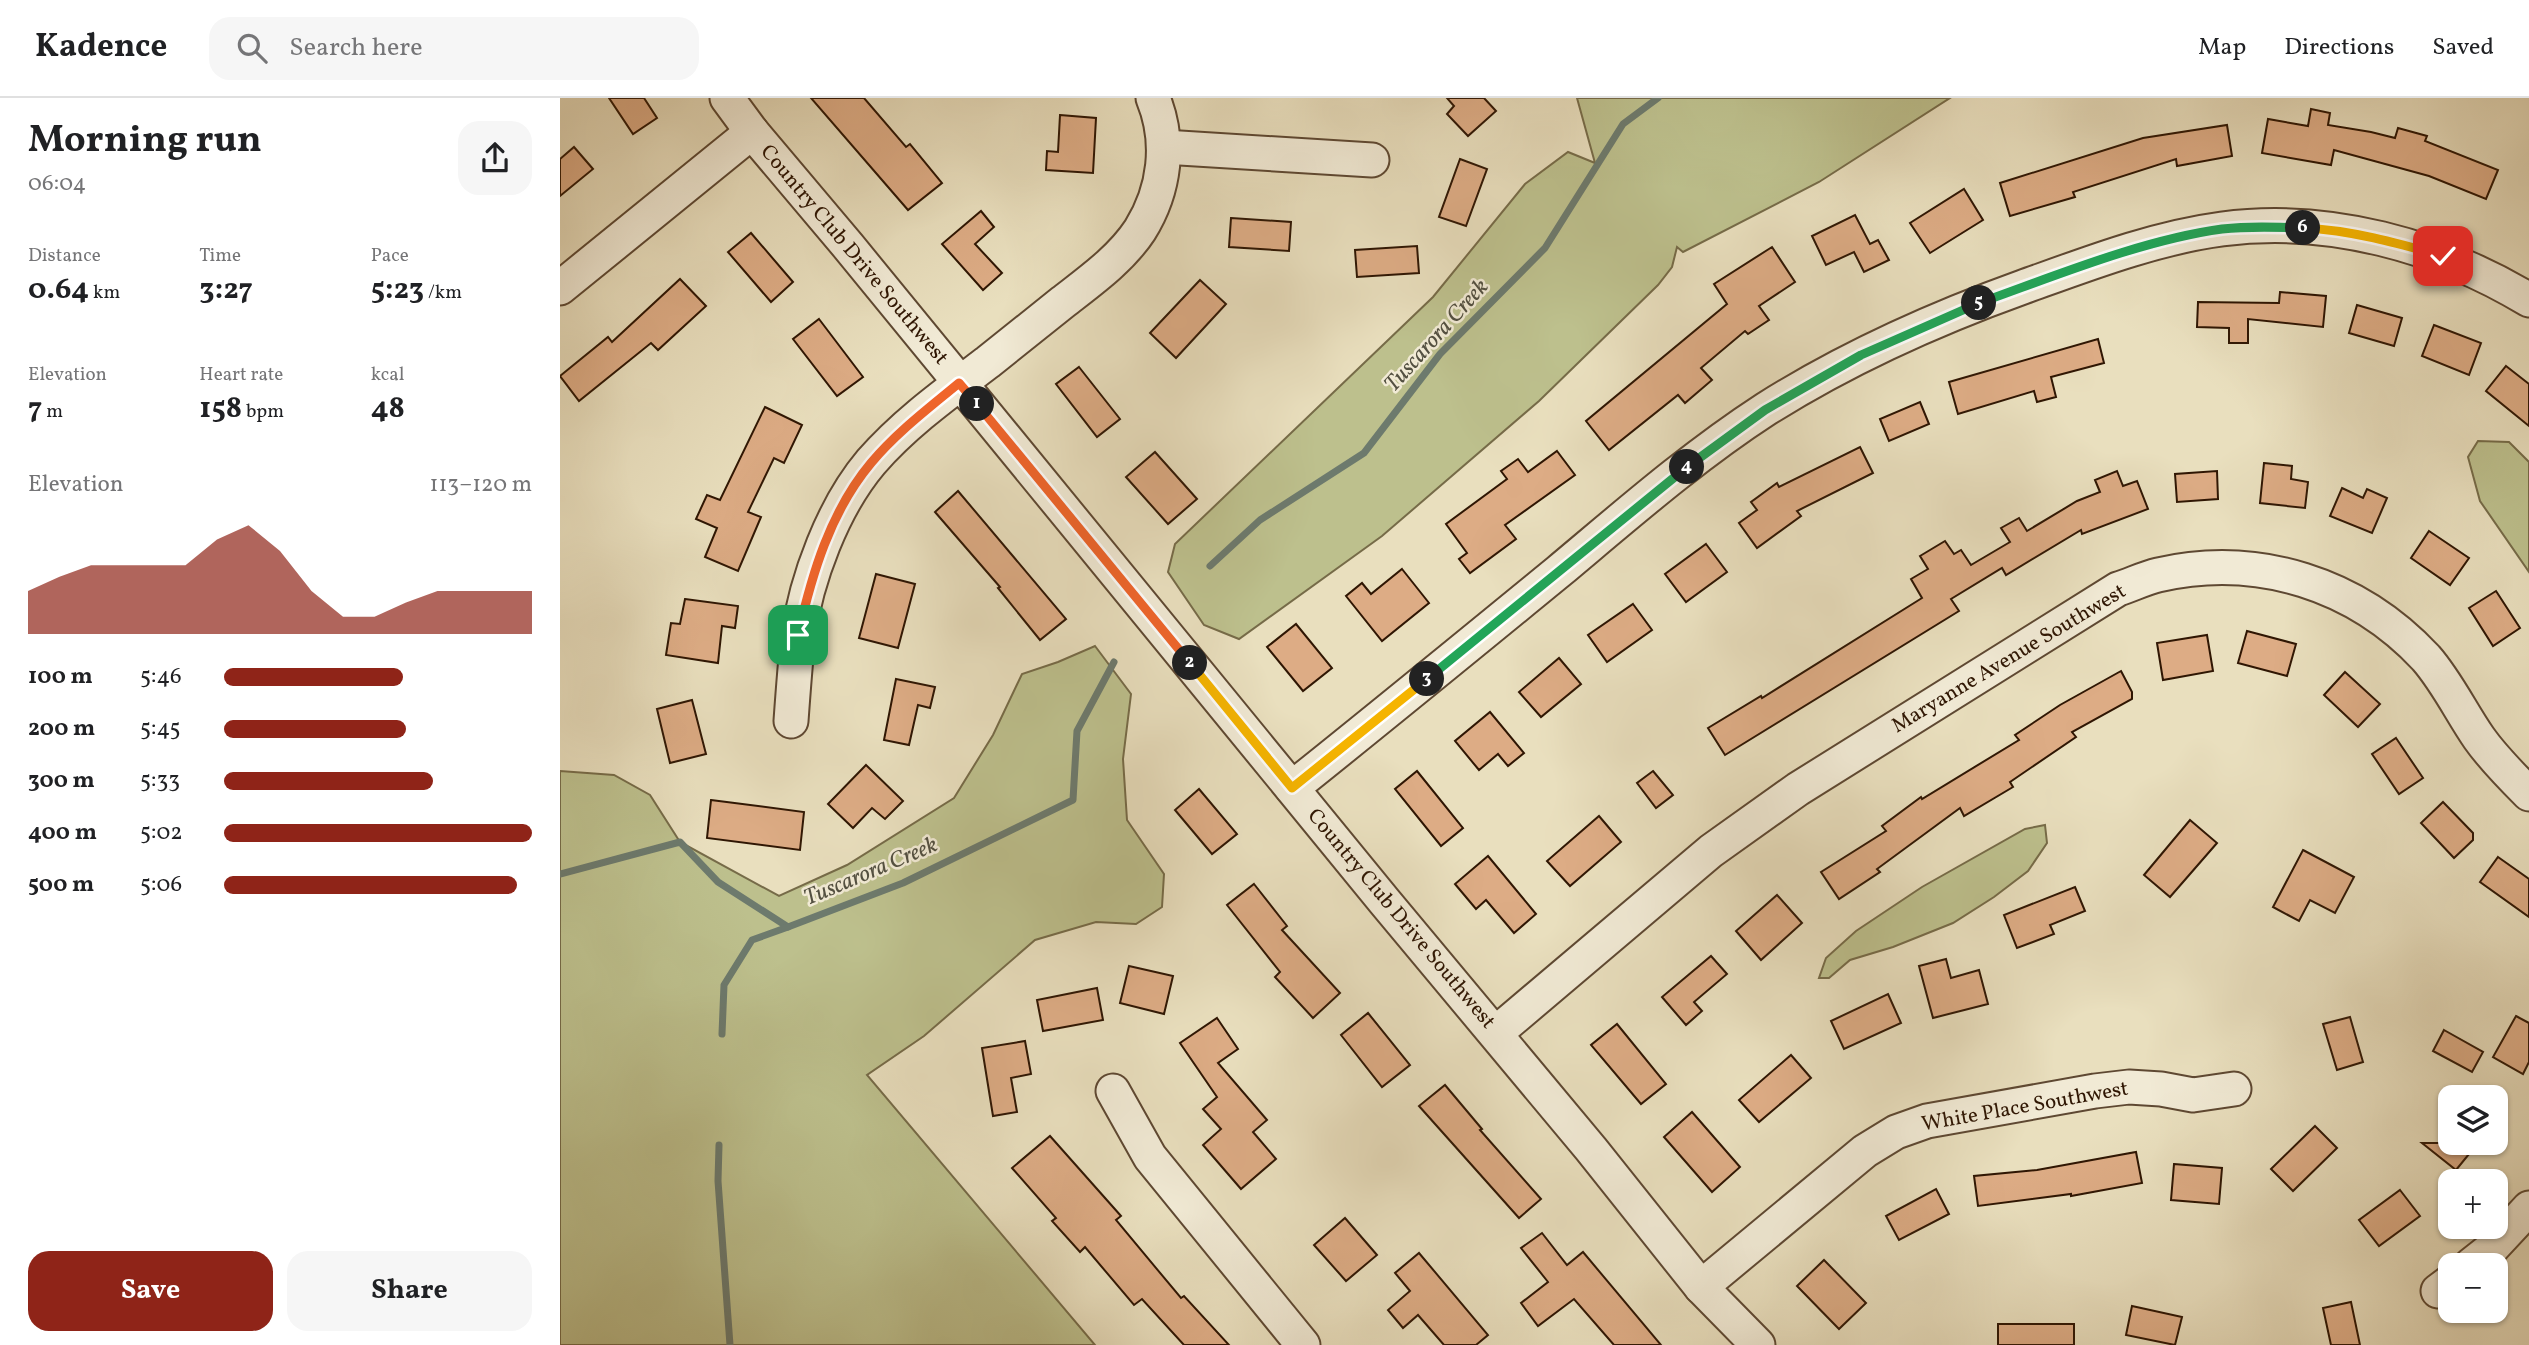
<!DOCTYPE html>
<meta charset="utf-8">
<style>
:root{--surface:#fff;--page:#f6f6f6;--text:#202124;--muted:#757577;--line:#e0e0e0;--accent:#8f2418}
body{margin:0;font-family:Vollkorn,serif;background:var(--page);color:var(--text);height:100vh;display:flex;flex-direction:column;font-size:26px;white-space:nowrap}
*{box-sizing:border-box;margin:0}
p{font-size:23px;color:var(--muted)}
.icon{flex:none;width:38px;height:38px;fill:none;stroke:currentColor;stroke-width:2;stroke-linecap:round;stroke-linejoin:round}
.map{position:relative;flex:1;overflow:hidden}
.sheet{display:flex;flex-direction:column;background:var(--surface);width:560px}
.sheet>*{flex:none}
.fabs{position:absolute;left:1878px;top:987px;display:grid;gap:14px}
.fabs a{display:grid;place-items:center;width:70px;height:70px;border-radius:14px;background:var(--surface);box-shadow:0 2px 5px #0004;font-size:35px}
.pin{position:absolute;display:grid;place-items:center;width:60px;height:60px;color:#fff;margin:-30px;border-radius:14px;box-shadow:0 4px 10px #0006}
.km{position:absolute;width:35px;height:35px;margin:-18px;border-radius:50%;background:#222;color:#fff;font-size:19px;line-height:35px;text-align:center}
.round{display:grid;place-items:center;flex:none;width:74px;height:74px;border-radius:21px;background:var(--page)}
.headline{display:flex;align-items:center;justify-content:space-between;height:119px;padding:0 28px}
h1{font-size:38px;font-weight:700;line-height:52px}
.stats{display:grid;grid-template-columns:repeat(3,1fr);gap:10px;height:119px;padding:7px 28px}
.stats div{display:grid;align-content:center}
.stats b{font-size:30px;font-weight:700}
.stats small{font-size:19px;font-weight:400}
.stats p{font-size:19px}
.chart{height:196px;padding:14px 28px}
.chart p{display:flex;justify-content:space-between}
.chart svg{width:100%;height:126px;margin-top:7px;fill:var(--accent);opacity:.7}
.button{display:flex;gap:14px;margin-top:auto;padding:14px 28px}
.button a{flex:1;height:80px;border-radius:21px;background:var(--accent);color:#fff;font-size:28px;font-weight:700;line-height:80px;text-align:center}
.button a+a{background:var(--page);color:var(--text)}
ul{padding:0 28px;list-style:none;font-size:23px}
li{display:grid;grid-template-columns:112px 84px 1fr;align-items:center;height:52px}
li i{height:18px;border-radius:9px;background:var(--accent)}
header{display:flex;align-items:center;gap:42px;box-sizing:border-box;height:98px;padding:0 35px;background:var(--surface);border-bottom:2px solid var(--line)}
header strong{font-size:33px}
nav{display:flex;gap:38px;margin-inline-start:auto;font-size:24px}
.search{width:490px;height:63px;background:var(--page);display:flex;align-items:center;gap:18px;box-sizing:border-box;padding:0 24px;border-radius:21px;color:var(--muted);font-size:26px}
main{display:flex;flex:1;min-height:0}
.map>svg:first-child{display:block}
</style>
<header>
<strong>Kadence</strong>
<div class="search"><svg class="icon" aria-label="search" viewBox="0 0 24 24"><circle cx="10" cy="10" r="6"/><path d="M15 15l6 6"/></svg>Search here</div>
<nav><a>Map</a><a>Directions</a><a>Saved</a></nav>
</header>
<main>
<section class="sheet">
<div class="headline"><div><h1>Morning run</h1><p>06:04</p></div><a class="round"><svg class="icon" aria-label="share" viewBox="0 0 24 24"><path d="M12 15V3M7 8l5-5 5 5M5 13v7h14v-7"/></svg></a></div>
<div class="stats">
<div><p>Distance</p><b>0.64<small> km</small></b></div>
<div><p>Time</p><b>3:27</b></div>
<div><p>Pace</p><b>5:23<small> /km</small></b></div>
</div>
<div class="stats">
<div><p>Elevation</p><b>7<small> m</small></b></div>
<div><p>Heart rate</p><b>158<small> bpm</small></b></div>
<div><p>kcal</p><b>48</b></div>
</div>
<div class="chart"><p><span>Elevation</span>113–120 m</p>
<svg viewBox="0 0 160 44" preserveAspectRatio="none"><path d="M0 44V29L10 24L20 20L30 20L40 20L50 20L60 11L70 6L80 15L90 29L100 38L110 38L120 33L130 29L140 29L150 29L160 29V44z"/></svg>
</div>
<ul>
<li><b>100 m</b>5:46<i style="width:58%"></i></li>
<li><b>200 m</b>5:45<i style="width:59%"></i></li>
<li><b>300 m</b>5:33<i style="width:68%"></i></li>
<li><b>400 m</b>5:02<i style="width:100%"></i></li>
<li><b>500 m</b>5:06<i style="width:95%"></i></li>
</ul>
<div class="button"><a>Save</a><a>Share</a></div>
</section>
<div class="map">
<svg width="1969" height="1247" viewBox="0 0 1969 1247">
<rect width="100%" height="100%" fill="#e9dfbe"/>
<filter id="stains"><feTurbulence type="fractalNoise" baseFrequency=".00286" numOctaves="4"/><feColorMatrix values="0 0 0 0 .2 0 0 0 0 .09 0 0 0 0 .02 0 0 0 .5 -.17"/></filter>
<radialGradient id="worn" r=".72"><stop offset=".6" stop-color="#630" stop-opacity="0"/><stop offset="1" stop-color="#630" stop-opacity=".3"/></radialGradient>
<g fill="#bdc08d" stroke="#766b48" stroke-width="2">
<path d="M 1017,0 L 1390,0 L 1259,84 L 1123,154 L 1117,149 L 1112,169 L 1098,187 L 979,303 L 822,438 L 679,541 L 644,527 L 608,474 L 615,446 L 873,199 L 965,86 L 1008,54 L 1035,65 Z"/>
<path d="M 1918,343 L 1949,344 L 1969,364 L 1969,474 L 1920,403 L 1908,359 Z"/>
<path d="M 535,548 L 571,596 L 563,661 L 567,722 L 604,776 L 602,809 L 576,826 L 536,824 L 475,842 L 364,938 L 307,977 L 535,1247 L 0,1247 L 0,673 L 54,677 L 90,697 L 120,744 L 219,798 L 287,767 L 394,700 L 433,637 L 462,576 L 498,564 Z"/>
<path d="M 1485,727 L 1487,745 L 1468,773 L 1434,799 L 1393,825 L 1333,849 L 1290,862 L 1269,880 L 1259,880 L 1266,860 L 1296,833 L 1362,789 L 1465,731 Z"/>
</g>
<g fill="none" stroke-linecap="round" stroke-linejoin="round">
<g stroke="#6d7a6d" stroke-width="7">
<path d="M 650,468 L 700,422 L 804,355 L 880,256 L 985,150 L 1063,26 L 1098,0"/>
<path d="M 0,776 L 120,744 L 158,784 L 228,829 L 343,785 L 513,702 L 517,633 L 554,564"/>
<path d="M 162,936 L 164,887 L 192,842 L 228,829"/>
<path d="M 159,1047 L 158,1083 L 170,1247"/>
</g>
</g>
<g fill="#ddac85" stroke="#2f1603" stroke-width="2">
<path d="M 49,0 L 84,0 L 97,20 L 73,36 Z"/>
<path d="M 251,0 L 304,0 L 346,49 L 350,46 L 382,85 L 348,112 Z"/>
<path d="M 887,0 L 924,0 L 936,13 L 908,38 L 887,16 L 894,8 Z"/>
<path d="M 1751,11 L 1770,15 L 1768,27 L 1811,34 L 1835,40 L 1838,30 L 1867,38 L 1865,43 L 1938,72 L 1926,101 L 1869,78 L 1774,52 L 1771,67 L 1702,55 L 1708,21 L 1748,28 Z"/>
<path d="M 500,17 L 536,20 L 533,75 L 486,72 L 487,53 L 498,54 Z"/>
<path d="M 1667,27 L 1672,58 L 1617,68 L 1616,61 L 1513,94 L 1515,99 L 1450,118 L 1440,85 L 1583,40 Z"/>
<path d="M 14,49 L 33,71 L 0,98 L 0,61 Z"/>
<path d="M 900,61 L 927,71 L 906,128 L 879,119 Z"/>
<path d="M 1404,91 L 1423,122 L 1370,155 L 1350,125 Z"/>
<path d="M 421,113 L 434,129 L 415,146 L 442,175 L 423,192 L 382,146 Z"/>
<path d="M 1295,117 L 1310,146 L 1318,142 L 1329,162 L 1304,174 L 1294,154 L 1266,167 L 1252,138 Z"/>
<path d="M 671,120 L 731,124 L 729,153 L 669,149 Z"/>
<path d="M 191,135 L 233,184 L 211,204 L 168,154 Z"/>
<path d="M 857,148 L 859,175 L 797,179 L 795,152 Z"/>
<path d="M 1212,149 L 1235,184 L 1199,208 L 1209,222 L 1188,236 L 1185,233 L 1141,270 L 1152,282 L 1125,305 L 1118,297 L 1049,352 L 1026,323 L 1167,206 L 1154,186 Z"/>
<path d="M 120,181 L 146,208 L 98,252 L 91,245 L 19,303 L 0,278 L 48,239 L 52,244 Z"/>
<path d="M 640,182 L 666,206 L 616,260 L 590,235 Z"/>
<path d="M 1720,194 L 1766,198 L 1763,229 L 1688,221 L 1688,245 L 1669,245 L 1669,230 L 1637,229 L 1638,204 L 1719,205 Z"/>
<path d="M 1797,207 L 1842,220 L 1834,248 L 1789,235 Z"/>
<path d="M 259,221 L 303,279 L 277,298 L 233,241 Z"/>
<path d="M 1874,227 L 1921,245 L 1909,277 L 1862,258 Z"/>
<path d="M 1538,241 L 1544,265 L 1491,279 L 1496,299 L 1477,304 L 1474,293 L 1398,316 L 1389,284 Z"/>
<path d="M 1946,268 L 1969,286 L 1969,328 L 1926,293 Z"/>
<path d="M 519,269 L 560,321 L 537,339 L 496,286 Z"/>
<path d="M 1360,304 L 1369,326 L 1329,343 L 1320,321 Z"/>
<path d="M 205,309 L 242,327 L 224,365 L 214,360 L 188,414 L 201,419 L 178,473 L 145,459 L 157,430 L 136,421 L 147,397 L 160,402 Z"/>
<path d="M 1300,349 L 1313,375 L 1237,413 L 1241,418 L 1197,450 L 1179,425 L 1197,412 L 1191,404 L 1217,385 L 1219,389 Z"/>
<path d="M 997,353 L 1015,377 L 945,427 L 956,441 L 910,475 L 899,461 L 907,455 L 886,426 L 947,381 L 941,373 L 958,361 L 968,374 Z"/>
<path d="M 595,354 L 637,401 L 608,426 L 566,379 Z"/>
<path d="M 1704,365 L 1732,368 L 1731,381 L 1748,384 L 1745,410 L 1700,405 Z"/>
<path d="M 1557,373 L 1563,388 L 1577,383 L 1588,411 L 1522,436 L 1521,432 L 1446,477 L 1442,470 L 1391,501 L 1399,513 L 1165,657 L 1148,630 L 1201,598 L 1202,600 L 1362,500 L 1351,481 L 1368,471 L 1360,458 L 1385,443 L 1394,456 L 1401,452 L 1411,467 L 1450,444 L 1441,430 L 1459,420 L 1467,433 L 1517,403 L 1540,394 L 1535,382 Z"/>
<path d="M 1657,373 L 1658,401 L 1617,404 L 1615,376 Z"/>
<path d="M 1782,390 L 1803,400 L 1807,391 L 1827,400 L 1812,435 L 1770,418 Z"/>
<path d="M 398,393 L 506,521 L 480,542 L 438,490 L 440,489 L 375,414 Z"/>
<path d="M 1869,433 L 1909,460 L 1890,487 L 1851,460 Z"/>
<path d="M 1146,446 L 1167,474 L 1126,504 L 1105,476 Z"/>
<path d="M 842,471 L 869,505 L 822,543 L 786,498 L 802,485 L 811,496 Z"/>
<path d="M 316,476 L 355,486 L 338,550 L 299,540 Z"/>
<path d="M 1936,493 L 1960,530 L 1933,548 L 1909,510 Z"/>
<path d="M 125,501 L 178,508 L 175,530 L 162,528 L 158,565 L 106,557 L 111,525 L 120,526 Z"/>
<path d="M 1073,506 L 1092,532 L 1047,564 L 1028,537 Z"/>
<path d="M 736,526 L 772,570 L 743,593 L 707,549 Z"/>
<path d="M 1687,533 L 1736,546 L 1727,578 L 1678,565 Z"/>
<path d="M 1647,537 L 1653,573 L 1603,582 L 1597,545 Z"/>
<path d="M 999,560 L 1021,586 L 981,619 L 959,594 Z"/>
<path d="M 1561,573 L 1572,594 L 1572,601 L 1512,634 L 1516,639 L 1450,684 L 1453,689 L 1404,718 L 1400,710 L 1317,771 L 1320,774 L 1279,801 L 1261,774 L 1326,733 L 1322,728 L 1361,699 L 1362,701 L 1459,642 L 1455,637 L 1500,607 Z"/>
<path d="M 1785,574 L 1820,606 L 1798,629 L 1764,597 Z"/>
<path d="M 336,581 L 375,589 L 370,610 L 358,607 L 349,647 L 324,642 Z"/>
<path d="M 132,602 L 146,656 L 110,665 L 97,611 Z"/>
<path d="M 930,614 L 964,655 L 948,668 L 938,656 L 919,672 L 895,643 Z"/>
<path d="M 1836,640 L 1863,680 L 1839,696 L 1812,656 Z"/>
<path d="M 306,667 L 343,703 L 325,721 L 312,710 L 293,730 L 268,706 Z"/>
<path d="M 857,673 L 903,730 L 881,748 L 835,691 Z"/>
<path d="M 1093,673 L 1113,697 L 1096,710 L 1077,685 Z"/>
<path d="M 639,691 L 677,736 L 652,756 L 615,712 Z"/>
<path d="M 151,702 L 244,714 L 240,752 L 147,740 Z"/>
<path d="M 1883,704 L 1913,735 L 1913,742 L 1894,760 L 1861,725 Z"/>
<path d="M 1039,718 L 1061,744 L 1010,788 L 987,763 Z"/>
<path d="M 1630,722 L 1657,745 L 1610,799 L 1584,777 Z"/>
<path d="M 1743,752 L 1794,779 L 1775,815 L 1750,802 L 1739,823 L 1713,809 Z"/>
<path d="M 928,758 L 976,816 L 954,835 L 926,802 L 916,811 L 895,786 Z"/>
<path d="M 1938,759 L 1969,781 L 1969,819 L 1920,784 Z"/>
<path d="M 694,786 L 727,828 L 722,832 L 780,895 L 753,920 L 715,879 L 720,874 L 667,807 Z"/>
<path d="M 1515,789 L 1525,813 L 1490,827 L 1494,836 L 1457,850 L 1444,817 Z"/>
<path d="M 1217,797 L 1242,825 L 1201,862 L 1176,833 Z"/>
<path d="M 1151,858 L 1167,876 L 1134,904 L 1142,913 L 1126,927 L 1102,899 Z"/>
<path d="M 1386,861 L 1391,880 L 1419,872 L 1428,906 L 1373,920 L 1359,868 Z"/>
<path d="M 569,868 L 613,878 L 604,916 L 560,905 Z"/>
<path d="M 537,890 L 543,922 L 483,933 L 477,902 Z"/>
<path d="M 1328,896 L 1341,925 L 1284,951 L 1271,923 Z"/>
<path d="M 808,915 L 850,967 L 822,989 L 781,937 Z"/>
<path d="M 1956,918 L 1969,925 L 1969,964 L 1963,976 L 1933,959 Z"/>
<path d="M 1790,919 L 1803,964 L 1777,972 L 1763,926 Z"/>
<path d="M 657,920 L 678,951 L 658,965 L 707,1022 L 693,1034 L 716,1061 L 681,1091 L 643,1047 L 661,1031 L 643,1011 L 657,999 L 620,945 Z"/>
<path d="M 1057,926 L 1106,986 L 1081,1006 L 1031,947 Z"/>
<path d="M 1884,932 L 1923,954 L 1912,974 L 1873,953 Z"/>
<path d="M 465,943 L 471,976 L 451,980 L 457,1014 L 433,1018 L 422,950 Z"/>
<path d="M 1231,957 L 1251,980 L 1199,1024 L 1179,1002 Z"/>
<path d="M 885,987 L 922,1031 L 920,1032 L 981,1101 L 959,1120 L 859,1008 Z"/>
<path d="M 1132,1014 L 1180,1069 L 1152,1094 L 1104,1039 Z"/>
<path d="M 1755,1028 L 1777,1050 L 1733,1093 L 1711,1071 Z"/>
<path d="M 490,1038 L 561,1118 L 556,1122 L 621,1200 L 624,1198 L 669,1247 L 624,1247 L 582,1201 L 574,1207 L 525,1149 L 520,1154 L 492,1123 L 496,1120 L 452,1070 Z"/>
<path d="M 1862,1045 L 1918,1045 L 1896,1072 Z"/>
<path d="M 1576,1054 L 1582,1085 L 1511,1098 L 1511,1096 L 1418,1108 L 1414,1078 L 1477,1072 Z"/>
<path d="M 1614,1066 L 1662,1070 L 1659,1106 L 1611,1102 Z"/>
<path d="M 1376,1091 L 1389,1116 L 1339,1142 L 1326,1118 Z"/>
<path d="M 1840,1092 L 1860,1118 L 1819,1148 L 1799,1122 Z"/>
<path d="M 785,1120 L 817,1157 L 786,1183 L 754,1147 Z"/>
<path d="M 982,1135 L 1007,1167 L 1023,1154 L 1101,1247 L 1054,1247 L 1014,1201 L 978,1228 L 961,1205 L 988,1184 L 961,1150 Z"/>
<path d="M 859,1155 L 928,1237 L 916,1247 L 884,1247 L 858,1217 L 843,1230 L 828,1212 L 850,1193 L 835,1175 Z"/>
<path d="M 1264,1162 L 1306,1205 L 1279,1231 L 1237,1188 Z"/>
<path d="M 1791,1204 L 1800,1247 L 1771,1247 L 1763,1210 Z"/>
<path d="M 1572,1208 L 1622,1219 L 1615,1247 L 1566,1237 Z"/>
<rect x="1438" y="1226" width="76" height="21"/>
</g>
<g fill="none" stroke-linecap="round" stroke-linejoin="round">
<defs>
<g id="minor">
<path d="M 167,0 L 192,34 L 289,149 L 825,804 L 1031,1051 L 1141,1189 L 1198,1247"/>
<path d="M 604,49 L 812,62"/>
<path d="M 0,190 L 192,34"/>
<path d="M 231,623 C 233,595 235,567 238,539 C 246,481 273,409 311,364 C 345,325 387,295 428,264 C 453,244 478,224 503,204 C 530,183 561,161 580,132 C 605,92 611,44 593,0"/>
<path d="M 732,690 C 821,619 910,546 998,474 C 1065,418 1132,359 1206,311 C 1287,260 1374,221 1463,189 C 1527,166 1594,140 1662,131 C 1768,117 1878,147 1969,202"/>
<path d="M 936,935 L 1151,753 L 1238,691 L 1558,491 C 1571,487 1585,480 1598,477 C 1698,454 1797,486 1866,560 C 1887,584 1901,614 1919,640 C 1933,660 1952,679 1969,696"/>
<path d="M 553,993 L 590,1059 L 743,1247"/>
<path d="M 1911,1167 L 1930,1152 L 1969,1110"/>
<path d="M 1141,1189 L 1305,1053 L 1336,1034 L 1367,1023 L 1535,993 L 1569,989 L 1601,991 L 1633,997 L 1674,991"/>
<path d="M 1878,1193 L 1890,1184"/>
</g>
</defs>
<use href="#minor" stroke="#5e4832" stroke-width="37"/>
<use href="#minor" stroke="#f1ead5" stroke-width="33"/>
</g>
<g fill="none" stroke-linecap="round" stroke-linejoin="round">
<defs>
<path id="split-1" d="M 238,537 C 252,476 270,414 311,365 C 337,334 369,310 399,285 L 417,306"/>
<path id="split-2" d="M 417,306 L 630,565"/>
<path id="split-3" d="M 630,565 L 732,690 L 867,581"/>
<path id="split-4" d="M 867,581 L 1127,369"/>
<path id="split-5" d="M 1127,369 L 1205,312 L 1301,257 L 1419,205"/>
<path id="split-6" d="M 1419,205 C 1495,178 1582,142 1662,131 C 1689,128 1715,129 1743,130"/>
<path id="split-7" d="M 1743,130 C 1791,132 1837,145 1883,158"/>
</defs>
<use href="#split-1" stroke="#fff" stroke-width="14"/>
<use href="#split-2" stroke="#fff" stroke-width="14"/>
<use href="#split-3" stroke="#fff" stroke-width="14"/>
<use href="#split-4" stroke="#fff" stroke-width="14"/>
<use href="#split-5" stroke="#fff" stroke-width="14"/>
<use href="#split-6" stroke="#fff" stroke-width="14"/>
<use href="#split-7" stroke="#fff" stroke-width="14"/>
<use href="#split-1" stroke="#f0652b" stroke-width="9"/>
<use href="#split-2" stroke="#f0652b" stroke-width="9"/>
<use href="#split-3" stroke="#f5b400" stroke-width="9"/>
<use href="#split-4" stroke="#22a559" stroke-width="9"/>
<use href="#split-5" stroke="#22a559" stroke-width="9"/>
<use href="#split-6" stroke="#22a559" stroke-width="9"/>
<use href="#split-7" stroke="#f5b400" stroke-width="9"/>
</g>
<g text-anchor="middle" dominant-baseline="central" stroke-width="5" stroke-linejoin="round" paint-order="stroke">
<g font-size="21" fill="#2f1603" stroke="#f1ead5">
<text transform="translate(294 157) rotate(50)">Country Club Drive Southwest</text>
<text transform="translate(1449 561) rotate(-31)">Maryanne Avenue Southwest</text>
<text transform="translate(841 821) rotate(50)">Country Club Drive Southwest</text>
<text transform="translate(1465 1009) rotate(-10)">White Place Southwest</text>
</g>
<g font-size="23" font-style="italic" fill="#535041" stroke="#f1ead5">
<text transform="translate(877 238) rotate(-48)">Tuscarora Creek</text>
<text transform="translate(311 774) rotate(-23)">Tuscarora Creek</text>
</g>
</g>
<rect width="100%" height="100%" filter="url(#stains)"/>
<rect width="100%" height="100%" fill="url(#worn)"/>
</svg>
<div class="fabs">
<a><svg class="icon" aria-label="layers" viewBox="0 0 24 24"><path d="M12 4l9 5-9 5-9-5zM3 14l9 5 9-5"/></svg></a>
<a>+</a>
<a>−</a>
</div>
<div class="pin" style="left:238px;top:537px;background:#1e9e55"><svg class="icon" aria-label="arrive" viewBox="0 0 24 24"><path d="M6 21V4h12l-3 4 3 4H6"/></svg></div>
<div class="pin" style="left:1883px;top:158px;background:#d93025"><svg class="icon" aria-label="check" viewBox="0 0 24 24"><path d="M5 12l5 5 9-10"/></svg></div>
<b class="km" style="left:417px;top:306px">1</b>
<b class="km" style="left:630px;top:565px">2</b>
<b class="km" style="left:867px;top:581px">3</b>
<b class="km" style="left:1127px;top:369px">4</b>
<b class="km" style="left:1419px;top:205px">5</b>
<b class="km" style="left:1743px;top:130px">6</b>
</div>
</main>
